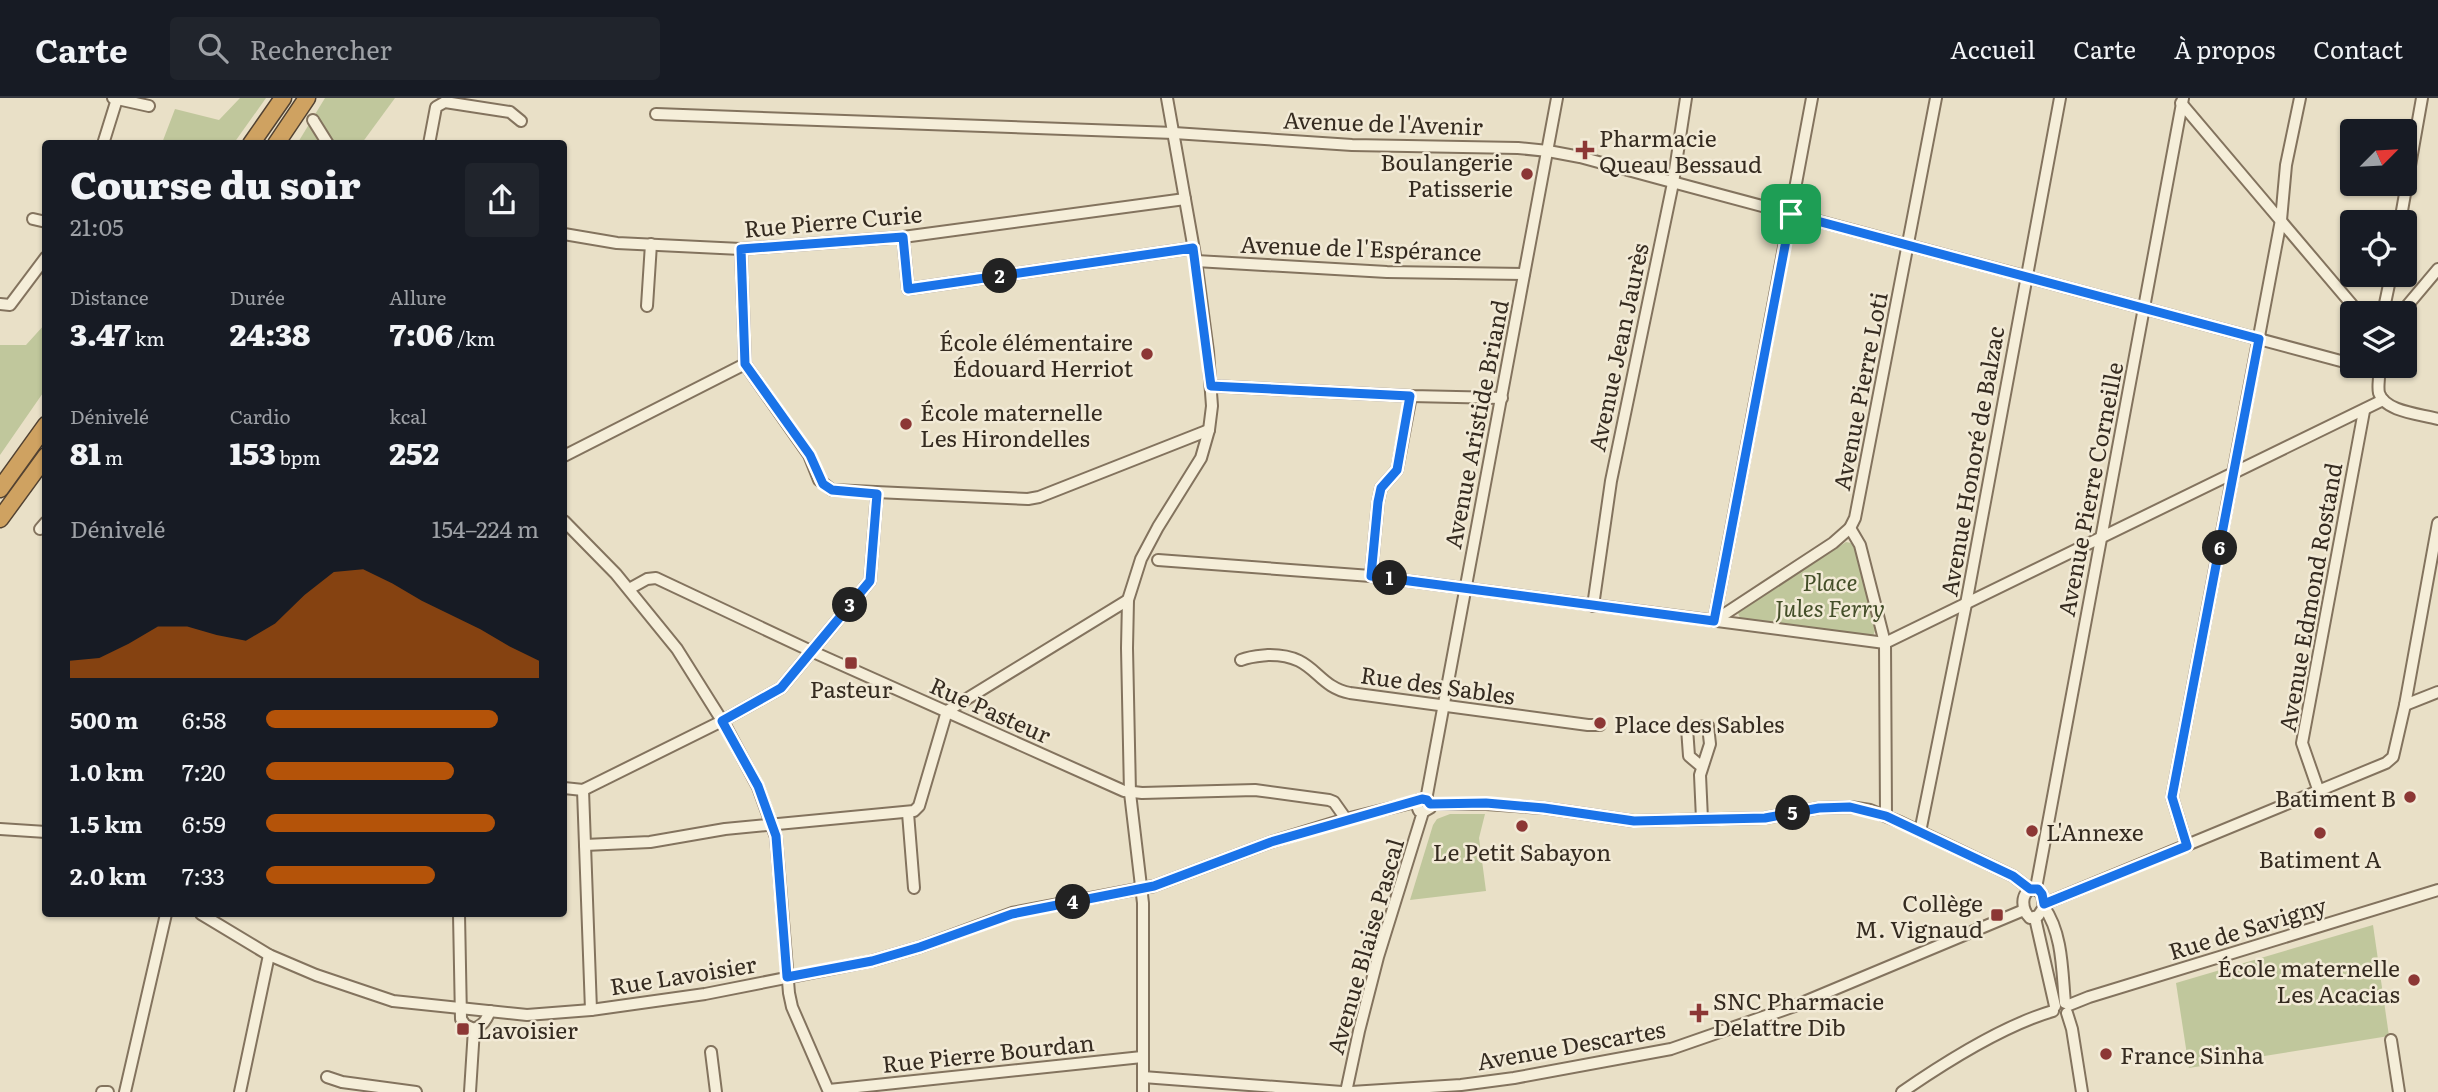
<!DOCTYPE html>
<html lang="fr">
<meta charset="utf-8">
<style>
:root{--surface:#171b24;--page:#20242c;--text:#f1f3f6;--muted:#9ea1a6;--line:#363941;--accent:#b45309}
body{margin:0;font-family:Literata,serif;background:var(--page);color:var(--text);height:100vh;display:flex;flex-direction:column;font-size:26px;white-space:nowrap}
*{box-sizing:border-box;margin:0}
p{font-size:23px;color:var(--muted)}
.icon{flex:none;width:38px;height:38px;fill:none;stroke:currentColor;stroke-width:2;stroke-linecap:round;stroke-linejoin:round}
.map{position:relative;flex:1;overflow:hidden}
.sheet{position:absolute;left:42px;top:42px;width:525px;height:777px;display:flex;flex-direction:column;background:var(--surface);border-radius:7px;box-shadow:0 2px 5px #0004}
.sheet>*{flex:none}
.needle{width:46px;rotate:66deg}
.fabs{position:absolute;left:2340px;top:21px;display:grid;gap:14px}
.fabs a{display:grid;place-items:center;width:77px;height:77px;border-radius:7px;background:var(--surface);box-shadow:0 2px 5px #0004;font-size:35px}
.pin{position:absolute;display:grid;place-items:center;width:60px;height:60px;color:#fff;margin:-30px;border-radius:14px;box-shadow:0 4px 10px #0006}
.km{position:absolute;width:35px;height:35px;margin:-18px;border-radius:50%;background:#222;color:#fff;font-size:19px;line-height:35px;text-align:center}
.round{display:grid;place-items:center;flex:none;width:74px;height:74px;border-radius:7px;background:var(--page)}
.overview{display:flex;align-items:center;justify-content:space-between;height:119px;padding:0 28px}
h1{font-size:38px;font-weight:800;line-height:52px}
.metrics{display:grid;grid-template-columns:repeat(3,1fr);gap:10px;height:119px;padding:7px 28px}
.metrics div{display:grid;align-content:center}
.metrics b{font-size:30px;font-weight:800}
.metrics small{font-size:19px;font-weight:400}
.metrics p{font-size:19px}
.chart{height:196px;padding:14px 28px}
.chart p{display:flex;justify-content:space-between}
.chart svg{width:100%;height:126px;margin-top:7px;fill:var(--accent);opacity:.7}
ul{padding:0 28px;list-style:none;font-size:23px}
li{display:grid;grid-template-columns:112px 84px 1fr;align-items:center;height:52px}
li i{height:18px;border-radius:9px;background:var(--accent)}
header{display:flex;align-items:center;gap:42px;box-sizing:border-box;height:98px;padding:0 35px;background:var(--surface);border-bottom:2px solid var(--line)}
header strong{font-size:33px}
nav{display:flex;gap:38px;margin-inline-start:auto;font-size:24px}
.search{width:490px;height:63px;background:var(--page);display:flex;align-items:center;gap:18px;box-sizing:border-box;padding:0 24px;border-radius:7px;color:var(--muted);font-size:26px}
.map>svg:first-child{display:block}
</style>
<header>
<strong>Carte</strong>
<div class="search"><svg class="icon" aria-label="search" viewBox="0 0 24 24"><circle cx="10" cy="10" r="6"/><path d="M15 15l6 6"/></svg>Rechercher</div>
<nav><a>Accueil</a><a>Carte</a><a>À propos</a><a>Contact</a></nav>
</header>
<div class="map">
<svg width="2438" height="994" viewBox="0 0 2438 994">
<rect width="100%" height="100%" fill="#e9e0c7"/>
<g fill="#c0c79c">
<path d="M 240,0 L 266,0 L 234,45 L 162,45 L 175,11 L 219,22 Z"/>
<path d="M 325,0 L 395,0 L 362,45 L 297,46 Z"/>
<path d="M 45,226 L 45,292 L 0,357 L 0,247 L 26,247 Z"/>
<path d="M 1846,444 L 1851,445 L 1854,449 L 1876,530 L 1873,538 L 1740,520 L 1738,515 Z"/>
<path d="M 1450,716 L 1485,716 L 1479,740 L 1486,793 L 1410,802 L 1433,727 L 1437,721 Z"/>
<path d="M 2373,827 L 2389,938 L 2189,970 L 2176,885 Z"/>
</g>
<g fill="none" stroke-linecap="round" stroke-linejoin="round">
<defs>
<g id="minor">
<path d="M 113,0 L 149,8"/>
<path d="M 2181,5 L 2359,215"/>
<path d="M 656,16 L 1174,35 L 1352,47 L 1518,50 L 1548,53 L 1580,59 L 1661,81 L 2352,266"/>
<path d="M 313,22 L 328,46"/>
<path d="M 103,46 L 117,1"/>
<path d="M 429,46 L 436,9 L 445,4 L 510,14 L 521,23"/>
<path d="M 33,121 L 46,124"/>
<path d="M 2400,124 L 2422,0"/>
<path d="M 564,136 L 617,145 L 741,151 L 903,139 L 1185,101"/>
<path d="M 903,139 L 908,191 L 1193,150"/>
<path d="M 741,151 L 745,266"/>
<path d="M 1196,163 L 1387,174 L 1524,176"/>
<path d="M 0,206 L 10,207 L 46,159"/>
<path d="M 647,208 L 651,146"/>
<path d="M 2383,215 L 2391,177"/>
<path d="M 2401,215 L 2438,171"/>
<path d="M 745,266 L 809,357 L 819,382 L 832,392 L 1028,401 L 1039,399 L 1209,332"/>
<path d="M 2359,268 L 2380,274"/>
<path d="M 2378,268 C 2381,277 2377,286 2379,295 C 2385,314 2421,316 2438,321"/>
<path d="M 1211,288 L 1411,298 L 1502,300"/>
<path d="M 564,358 L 745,266"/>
<path d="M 564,423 L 616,476 L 677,551 L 726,629 L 758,689 L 776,739 L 789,895 L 792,909 L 829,994"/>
<path d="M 1850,430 L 1860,447 L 1885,545 L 1886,718"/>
<path d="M 40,431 L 46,424"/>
<path d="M 1158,462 L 1371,478 L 1885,545 L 2383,302"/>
<path d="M 1371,478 L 1378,404 L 1381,390 L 1397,372 L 1411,298"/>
<path d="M 629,491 L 647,481 L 656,480 L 811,553 L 1124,693 L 1142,695 L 1255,692 L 1329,702 L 1334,704 L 1346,721"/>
<path d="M 1593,508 L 1611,383 L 1673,85 L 1686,0"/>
<path d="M 1714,523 L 1833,445 L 1850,430 L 1855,420 L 1936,0"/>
<path d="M 1714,523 L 1812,0"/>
<path d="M 1241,562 C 1251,558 1258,558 1268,557 C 1316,556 1314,588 1350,595 L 1588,627 L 1600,627"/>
<path d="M 2405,607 L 2438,594"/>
<path d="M 1702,669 L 1689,658 L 1687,630 L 1708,628 L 1710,646 L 1700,677 L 1702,721"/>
<path d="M 564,690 L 583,692 L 722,623 L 781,590 L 870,483 L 877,395"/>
<path d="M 2318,691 L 2302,645 L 2364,313"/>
<path d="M 583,692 L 591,912"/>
<path d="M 1426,702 L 1557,0"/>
<path d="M 1430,706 L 1486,706 L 1544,710 L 1634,723 L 1765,720 L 1819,710 L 1850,709 L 1870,712 L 1900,724 L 2013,778 L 2030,791"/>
<path d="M 908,715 L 914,790"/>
<path d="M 0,731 L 46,734"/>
<path d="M 1920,734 L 1966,506 L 2060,0"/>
<path d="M 585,747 L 650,744 L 725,731 L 914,713 L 919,708 L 947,613 L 1128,502"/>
<path d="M 2187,748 L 2172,699 L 2281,122 L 2286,67 L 2300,0"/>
<path d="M 2034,790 L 2042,796 L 2044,809 L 2038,818 L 2030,820 C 2021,811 2020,794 2034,790 Z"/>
<path d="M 2036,790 L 2183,0"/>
<path d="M 2044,806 L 2386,665 L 2393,659 L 2405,607 L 2438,425"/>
<path d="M 2044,809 C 2063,836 2062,874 2065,905"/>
<path d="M 201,816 L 269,857 L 316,877 L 393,903 L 527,917 L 591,912 L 705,896 L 872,863 L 920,849 L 1012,815 L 1154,788 L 1271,744 L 1346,721 L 1419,703"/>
<path d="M 459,816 L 461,921 L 465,927 L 474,931"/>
<path d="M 2035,820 L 2055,908"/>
<path d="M 2069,907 L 2089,899 L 2438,792"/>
<path d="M 2067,915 L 2072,931 L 2082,994"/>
<path d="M 474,931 C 483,927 486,923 490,913"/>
<path d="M 2391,942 L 2399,994"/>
<path d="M 711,954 L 716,994"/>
<path d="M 327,979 L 342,984 L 416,994"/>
<path d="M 1143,979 L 1342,994"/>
<path d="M 829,992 L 1142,959"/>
<path d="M 102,994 L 108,994"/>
<path d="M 125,994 L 166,816"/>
<path d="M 240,994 L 269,857"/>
<path d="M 470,994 L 474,931"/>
<path d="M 1143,994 L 1143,805 L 1130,695 L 1127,550 L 1128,502 L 1141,461 L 1158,429 L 1201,360 L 1209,332 L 1212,308 L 1208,254 L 1196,163 L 1167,0"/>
<path d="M 1346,994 L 1359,933 L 1378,859 L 1423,714 L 1430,710 L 1429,704 L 1425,701 L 1419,702 L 1417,708 L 1419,713 L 1423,714"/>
<path d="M 1351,994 L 1461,987 L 1514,980 L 1671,951 L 1792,909 L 2024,812"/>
<path d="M 1902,994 C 1944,965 2005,927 2053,913"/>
</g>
<g id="highway">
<path d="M 251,46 L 283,0"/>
<path d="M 276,46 L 307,0"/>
<path d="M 0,391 L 46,327"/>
<path d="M 0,421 L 46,358"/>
</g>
</defs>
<use href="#minor" stroke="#83735e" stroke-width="14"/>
<use href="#highway" stroke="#524232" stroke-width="19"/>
<use href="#minor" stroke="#f5eed9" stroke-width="10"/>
<use href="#highway" stroke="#cfa261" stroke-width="16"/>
</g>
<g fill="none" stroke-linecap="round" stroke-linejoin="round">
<defs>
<path id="route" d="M 1791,116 L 2259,241 L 2172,699 L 2187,748 L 2044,806 L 2042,796 L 2038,791 L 2030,791 L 2013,778 L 1886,718 L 1850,709 L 1819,710 L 1765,720 L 1634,723 L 1544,710 L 1486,705 L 1430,706 L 1427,702 L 1422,701 L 1271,744 L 1154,788 L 1012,816 L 920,849 L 872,863 L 787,879 L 776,738 L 758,688 L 722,623 L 781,590 L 870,483 L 877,396 L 832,392 L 823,386 L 810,357 L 745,266 L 741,151 L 903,139 L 908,191 L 1193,150 L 1211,288 L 1410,298 L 1397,372 L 1381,390 L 1378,404 L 1371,478 L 1714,523 Z"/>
</defs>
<use href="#route" stroke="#fff" stroke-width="14"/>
<use href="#route" stroke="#1a73e8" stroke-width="9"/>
</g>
<g fill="#8c3735" stroke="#f2ead6" stroke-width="2.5">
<path d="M1581.5 41.5h7v7h7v7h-7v7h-7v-7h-7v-7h7z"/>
<circle cx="1527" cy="76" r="7"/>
<circle cx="1147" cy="256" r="7"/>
<circle cx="906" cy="326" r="7"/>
<rect x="844" y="558" width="14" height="14" rx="3.5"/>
<circle cx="1600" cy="625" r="7"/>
<circle cx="2410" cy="699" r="7"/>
<circle cx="1522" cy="728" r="7"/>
<circle cx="2032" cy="733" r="7"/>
<circle cx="2320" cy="735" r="7"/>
<rect x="1990" y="810" width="14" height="14" rx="3.5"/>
<circle cx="2414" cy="882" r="7"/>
<path d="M1695.5 904.5h7v7h7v7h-7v7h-7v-7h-7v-7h7z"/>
<rect x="456" y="924" width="14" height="14" rx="3.5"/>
<circle cx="2106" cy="956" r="7"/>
</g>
<g text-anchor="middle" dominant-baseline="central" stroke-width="5" stroke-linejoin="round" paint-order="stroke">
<g font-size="23" fill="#352b20" stroke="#f2ead6">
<text transform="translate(1383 24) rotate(2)">Avenue de l'Avenir</text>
<text transform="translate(833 122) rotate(-5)">Rue Pierre Curie</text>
<text transform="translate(1361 149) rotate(2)">Avenue de l'Espérance</text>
<text transform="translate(1617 249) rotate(-78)">Avenue Jean Jaurès</text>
<text transform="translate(1859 293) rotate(-79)">Avenue Pierre Loti</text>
<text transform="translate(1475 326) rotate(-79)">Avenue Aristide Briand</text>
<text transform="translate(1971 363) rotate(-80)">Avenue Honoré de Balzac</text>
<text transform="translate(2089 391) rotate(-79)">Avenue Pierre Corneille</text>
<text transform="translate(2309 499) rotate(-80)">Avenue Edmond Rostand</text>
<text transform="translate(1438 586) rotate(8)">Rue des Sables</text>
<text transform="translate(991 611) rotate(24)">Rue Pasteur</text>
<text transform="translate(2247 829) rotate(-17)">Rue de Savigny</text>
<text transform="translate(1364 848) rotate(-74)">Avenue Blaise Pascal</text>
<text transform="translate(683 876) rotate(-9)">Rue Lavoisier</text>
<text transform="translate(1571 946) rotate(-10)">Avenue Descartes</text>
<text transform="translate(988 954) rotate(-6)">Rue Pierre Bourdan</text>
</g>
<g font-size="23" fill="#352b20" stroke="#f2ead6" text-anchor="start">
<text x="1599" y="39">Pharmacie<tspan x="1599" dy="26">Queau Bessaud</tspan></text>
<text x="1513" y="63" text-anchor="end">Boulangerie<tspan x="1513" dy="26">Patisserie</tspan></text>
<text x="1133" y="243" text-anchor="end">École élémentaire<tspan x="1133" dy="26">Édouard Herriot</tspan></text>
<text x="920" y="313">École maternelle<tspan x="920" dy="26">Les Hirondelles</tspan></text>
<text x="851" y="590" text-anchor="middle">Pasteur</text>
<text x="1614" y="625">Place des Sables</text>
<text x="2396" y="699" text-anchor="end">Batiment B</text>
<text x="2046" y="733">L'Annexe</text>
<text x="1522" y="753" text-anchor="middle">Le Petit Sabayon</text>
<text x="2320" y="760" text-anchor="middle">Batiment A</text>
<text x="1983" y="804" text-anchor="end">Collège<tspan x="1983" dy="26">M. Vignaud</tspan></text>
<text x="2400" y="869" text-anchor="end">École maternelle<tspan x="2400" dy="26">Les Acacias</tspan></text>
<text x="1713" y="902">SNC Pharmacie<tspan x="1713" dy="26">Delattre Dib</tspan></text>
<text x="477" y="931">Lavoisier</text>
<text x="2120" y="956">France Sinha</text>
</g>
<g font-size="23" font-style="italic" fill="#444f29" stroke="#f2ead6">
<text x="1830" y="483">Place<tspan x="1830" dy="26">Jules Ferry</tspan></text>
</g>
</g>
</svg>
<div class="fabs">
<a><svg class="needle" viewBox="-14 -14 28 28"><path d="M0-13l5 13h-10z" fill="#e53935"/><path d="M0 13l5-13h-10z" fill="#9ea1a6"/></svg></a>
<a><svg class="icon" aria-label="locate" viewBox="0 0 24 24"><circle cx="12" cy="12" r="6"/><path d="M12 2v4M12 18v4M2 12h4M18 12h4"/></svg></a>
<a><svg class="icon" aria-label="layers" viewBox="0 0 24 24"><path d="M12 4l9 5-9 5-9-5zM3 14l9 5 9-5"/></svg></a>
</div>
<div class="pin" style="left:1791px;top:116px;background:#1e9e55"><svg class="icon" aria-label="arrive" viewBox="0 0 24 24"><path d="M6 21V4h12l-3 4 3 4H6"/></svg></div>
<b class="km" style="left:1390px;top:480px">1</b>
<b class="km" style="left:1000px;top:178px">2</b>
<b class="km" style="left:850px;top:507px">3</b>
<b class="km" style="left:1073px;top:804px">4</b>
<b class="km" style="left:1793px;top:715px">5</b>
<b class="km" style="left:2220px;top:450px">6</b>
<section class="sheet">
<div class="overview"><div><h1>Course du soir</h1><p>21:05</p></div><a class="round"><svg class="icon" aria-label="share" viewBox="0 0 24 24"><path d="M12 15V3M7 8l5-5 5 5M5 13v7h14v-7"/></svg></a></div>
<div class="metrics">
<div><p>Distance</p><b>3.47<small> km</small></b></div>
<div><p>Durée</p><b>24:38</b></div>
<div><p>Allure</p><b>7:06<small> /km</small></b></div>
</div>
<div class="metrics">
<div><p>Dénivelé</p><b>81<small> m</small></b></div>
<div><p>Cardio</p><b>153<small> bpm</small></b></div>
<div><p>kcal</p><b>252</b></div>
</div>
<div class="chart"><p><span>Dénivelé</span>154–224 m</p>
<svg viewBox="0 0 160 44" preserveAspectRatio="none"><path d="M0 44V38L10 37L20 32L30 26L40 26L50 29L60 31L70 25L80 15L90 7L100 6L110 11L120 17L130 22L140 27L150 33L160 38V44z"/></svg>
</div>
<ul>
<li><b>500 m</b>6:58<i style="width:85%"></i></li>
<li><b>1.0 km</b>7:20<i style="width:69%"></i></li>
<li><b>1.5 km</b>6:59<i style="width:84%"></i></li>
<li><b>2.0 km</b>7:33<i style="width:62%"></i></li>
</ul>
</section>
</div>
